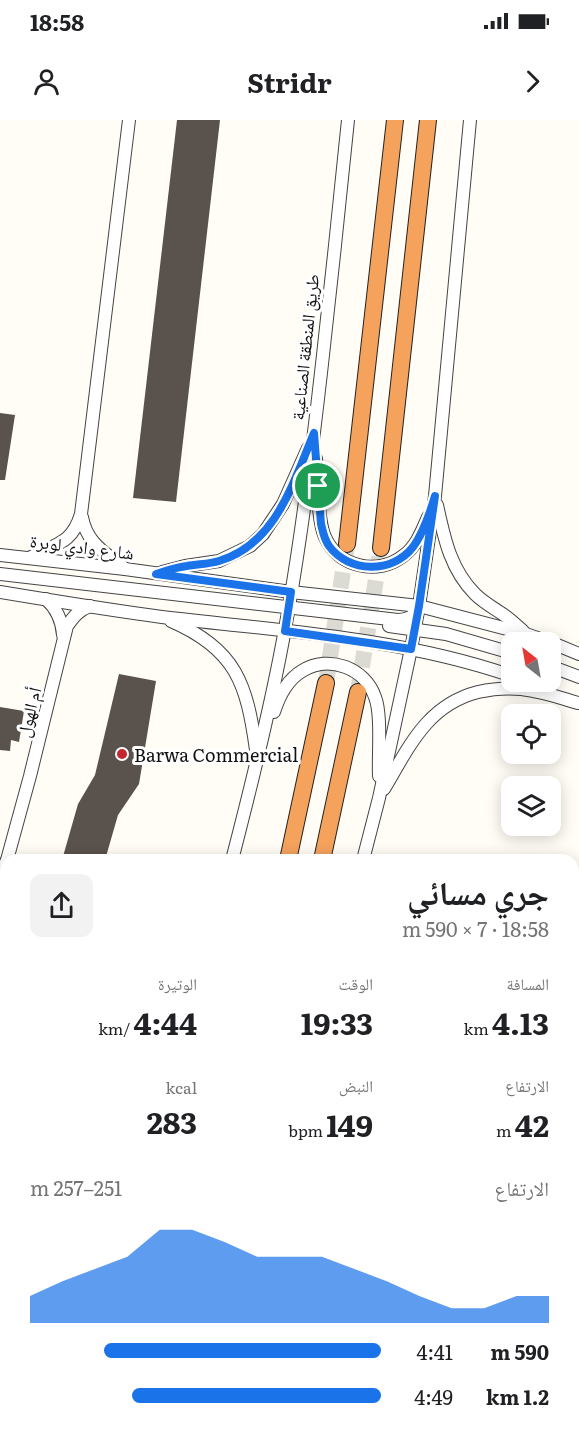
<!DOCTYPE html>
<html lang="ar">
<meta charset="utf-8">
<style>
:root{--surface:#fff;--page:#f2f2f2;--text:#202124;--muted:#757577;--accent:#1a73e8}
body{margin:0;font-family:Literata,"Noto Naskh Arabic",serif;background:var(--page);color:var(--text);direction:rtl;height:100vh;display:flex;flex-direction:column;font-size:22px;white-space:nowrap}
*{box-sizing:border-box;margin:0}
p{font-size:20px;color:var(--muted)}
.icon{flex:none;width:33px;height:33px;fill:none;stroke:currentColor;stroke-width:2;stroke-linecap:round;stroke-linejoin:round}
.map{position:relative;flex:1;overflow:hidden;direction:ltr}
.side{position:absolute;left:0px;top:734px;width:579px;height:578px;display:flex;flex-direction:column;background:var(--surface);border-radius:18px 18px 0 0;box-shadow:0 3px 15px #0003;direction:rtl}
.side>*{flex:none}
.needle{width:39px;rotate:329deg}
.buttons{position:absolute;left:501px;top:512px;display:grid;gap:12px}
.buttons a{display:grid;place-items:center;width:60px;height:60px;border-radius:12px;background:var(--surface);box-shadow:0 3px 15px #0003;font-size:30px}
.pin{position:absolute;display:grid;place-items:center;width:51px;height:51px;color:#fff;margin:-26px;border:3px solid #fff;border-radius:50%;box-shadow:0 2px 6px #0007}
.round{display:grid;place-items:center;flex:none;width:63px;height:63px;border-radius:12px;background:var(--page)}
.summary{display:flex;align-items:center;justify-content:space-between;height:102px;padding:0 30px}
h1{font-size:33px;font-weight:700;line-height:45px}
.stats{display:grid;grid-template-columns:repeat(3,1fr);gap:9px;height:102px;padding:6px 30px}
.stats div{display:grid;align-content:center}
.stats b{font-size:30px;font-weight:700}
.stats small{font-size:16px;font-weight:400}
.stats p{font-size:16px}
.chart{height:168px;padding:12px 30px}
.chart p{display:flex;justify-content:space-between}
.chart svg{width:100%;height:108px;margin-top:6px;fill:var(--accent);opacity:.7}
ul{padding:0 30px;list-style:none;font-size:20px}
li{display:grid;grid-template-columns:96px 72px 1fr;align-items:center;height:45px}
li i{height:15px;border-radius:8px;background:var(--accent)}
.status{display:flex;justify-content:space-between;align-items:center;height:42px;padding:0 30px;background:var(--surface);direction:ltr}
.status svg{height:16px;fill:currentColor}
header{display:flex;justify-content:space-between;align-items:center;height:78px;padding:0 30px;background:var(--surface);font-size:27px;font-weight:700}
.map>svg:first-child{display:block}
</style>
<div class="status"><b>18:58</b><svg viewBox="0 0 49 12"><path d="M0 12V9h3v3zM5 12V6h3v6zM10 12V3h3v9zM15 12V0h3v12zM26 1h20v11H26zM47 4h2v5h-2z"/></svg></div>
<header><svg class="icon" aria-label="forward" viewBox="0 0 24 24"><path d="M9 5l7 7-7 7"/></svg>Stridr<svg class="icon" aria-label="person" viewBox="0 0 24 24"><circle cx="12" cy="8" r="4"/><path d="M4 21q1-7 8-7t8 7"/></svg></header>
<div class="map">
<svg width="579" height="1310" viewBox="0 0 579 1310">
<rect width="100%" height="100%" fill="#fffdf5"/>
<g fill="#5a524d">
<path d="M 177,0 L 220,0 L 176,382 L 133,378 Z"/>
<path d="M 0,293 L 15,295 L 5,360 L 0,360 Z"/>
<path d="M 119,554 L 156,561 L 139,664 L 118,695 L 105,740 L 62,740 L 78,684 L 95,655 Z"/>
<path d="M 0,587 L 24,591 L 19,622 L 11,620 L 10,631 L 0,630 Z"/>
</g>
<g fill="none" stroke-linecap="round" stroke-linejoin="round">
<g stroke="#dbdad3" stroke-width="16" stroke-dasharray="16 8" stroke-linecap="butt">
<path d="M 326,563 L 347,425"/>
<path d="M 358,571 L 381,428"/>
</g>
<defs>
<g id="minor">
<path d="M 316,339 C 318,359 317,400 325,417 C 338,447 378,456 403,436 C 416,427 422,411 428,397"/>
<path d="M 437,385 C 444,417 450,449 475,474 C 483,482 492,487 501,493 C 509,498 516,505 523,511"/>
<path d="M 82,397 C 87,424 105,432 125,449"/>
<path d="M 0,435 L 125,449 L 291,472 L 419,486 L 526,514 L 549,522"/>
<path d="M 31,437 C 56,424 72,424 81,394 L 129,0"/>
<path d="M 162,452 L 185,446 L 219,441 L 250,426 L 263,414 L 283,384 L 308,328"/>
<path d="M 0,454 L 398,500 C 408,500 415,496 419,487"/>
<path d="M 0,472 C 54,481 108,490 162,497 C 279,511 399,517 512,556"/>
<path d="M 46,479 C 57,489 62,500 63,515"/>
<path d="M 171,501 C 236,529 247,564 256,630"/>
<path d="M 389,506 L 446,514 L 512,533"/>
<path d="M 550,522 L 579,534"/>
<path d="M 550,546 L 579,557"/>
<path d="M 274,592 C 279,576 287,560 302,551 C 329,534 365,548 375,577 C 382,595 378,635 379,656"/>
<path d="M 384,669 C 409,627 427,585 478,572 C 496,568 515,567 533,571 C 548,573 563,579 578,583"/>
<path d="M 7,740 L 30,656 L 67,506 C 74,496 79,490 90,486"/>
<path d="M 232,740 C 252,663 271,587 285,509 C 301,422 312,333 322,244 C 331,163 340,81 348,0"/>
<path d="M 363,740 L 379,678 L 411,529 L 419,486 L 435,376 L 470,0"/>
<path d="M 0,762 L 6,742"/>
<path d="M 0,1190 L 6,1178"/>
<path d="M 11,1310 L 13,1305"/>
<path d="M 142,1310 L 144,1305"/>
</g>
<g id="highway">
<path d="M 347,424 L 395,0"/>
<path d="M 381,428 L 428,0"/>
<path d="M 288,740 L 326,563"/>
<path d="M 322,740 L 358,572"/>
<path d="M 27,1310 L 30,1305"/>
<path d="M 63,1310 L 65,1305"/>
<path d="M 99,1310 L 102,1305"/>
<path d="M 129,1310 L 132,1305"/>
</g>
</defs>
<use href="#minor" stroke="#444" stroke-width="14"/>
<use href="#highway" stroke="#222" stroke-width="18"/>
<use href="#minor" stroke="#fff" stroke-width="12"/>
<use href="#highway" stroke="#f5a25d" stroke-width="16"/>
</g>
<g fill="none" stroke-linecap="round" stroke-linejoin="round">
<defs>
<path id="route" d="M 314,313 L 321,404 C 323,412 324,419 329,426 C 349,453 392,454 413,427 C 424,412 430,393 435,376 L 419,486 L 411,529 L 285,511 L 291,472 L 156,454 C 166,451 177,447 187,446 C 198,444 209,444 219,441 C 276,424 293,363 314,313 Z"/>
</defs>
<use href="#route" stroke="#fff" stroke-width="12"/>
<use href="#route" stroke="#1a73e8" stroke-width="8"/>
</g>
<circle fill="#c4262e" stroke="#fff" stroke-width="2" cx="122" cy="634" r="6"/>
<g text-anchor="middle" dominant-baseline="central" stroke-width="6" stroke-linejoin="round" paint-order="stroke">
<g font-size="18" fill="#111" stroke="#fff">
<text transform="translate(304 227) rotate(-84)">طريق المنطقة الصناعية</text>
<text transform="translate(82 426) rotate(7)">شارع وادي لوبرة</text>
<text transform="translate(28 592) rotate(-76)">أم الهول</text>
</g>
<g font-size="18" fill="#111" stroke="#fff" text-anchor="start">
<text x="134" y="634">Barwa Commercial</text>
</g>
</g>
</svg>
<div class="buttons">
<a><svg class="needle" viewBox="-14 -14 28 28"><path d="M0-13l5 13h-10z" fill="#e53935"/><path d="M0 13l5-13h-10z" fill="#757577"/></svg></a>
<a><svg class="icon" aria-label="locate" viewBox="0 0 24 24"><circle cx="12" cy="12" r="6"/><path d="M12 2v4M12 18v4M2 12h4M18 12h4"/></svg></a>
<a><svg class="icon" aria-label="layers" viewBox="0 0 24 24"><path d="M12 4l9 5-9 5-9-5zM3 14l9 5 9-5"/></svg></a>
</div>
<div class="pin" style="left:318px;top:366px;background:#1e9e55"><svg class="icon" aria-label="arrive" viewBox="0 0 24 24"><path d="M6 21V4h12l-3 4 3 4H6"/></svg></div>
<section class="side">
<div class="summary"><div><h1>جري مسائي</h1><p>18:58 · 7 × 590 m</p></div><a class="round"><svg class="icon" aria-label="share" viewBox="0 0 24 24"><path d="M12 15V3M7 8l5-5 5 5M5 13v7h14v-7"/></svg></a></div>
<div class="stats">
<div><p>المسافة</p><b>4.13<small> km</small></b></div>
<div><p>الوقت</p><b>19:33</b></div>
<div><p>الوتيرة</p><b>4:44<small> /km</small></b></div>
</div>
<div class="stats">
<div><p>الارتفاع</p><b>42<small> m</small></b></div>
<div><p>النبض</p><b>149<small> bpm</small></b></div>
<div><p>kcal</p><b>283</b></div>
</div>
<div class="chart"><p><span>الارتفاع</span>251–257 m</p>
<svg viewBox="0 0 160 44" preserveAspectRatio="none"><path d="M0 44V33L10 27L20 22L30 17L40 6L50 6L60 11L70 17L80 17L90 17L100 22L110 27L120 33L130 38L140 38L150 33L160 33V44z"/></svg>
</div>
<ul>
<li><b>590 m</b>4:41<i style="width:79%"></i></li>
<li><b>1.2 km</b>4:49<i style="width:71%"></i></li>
</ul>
</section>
</div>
